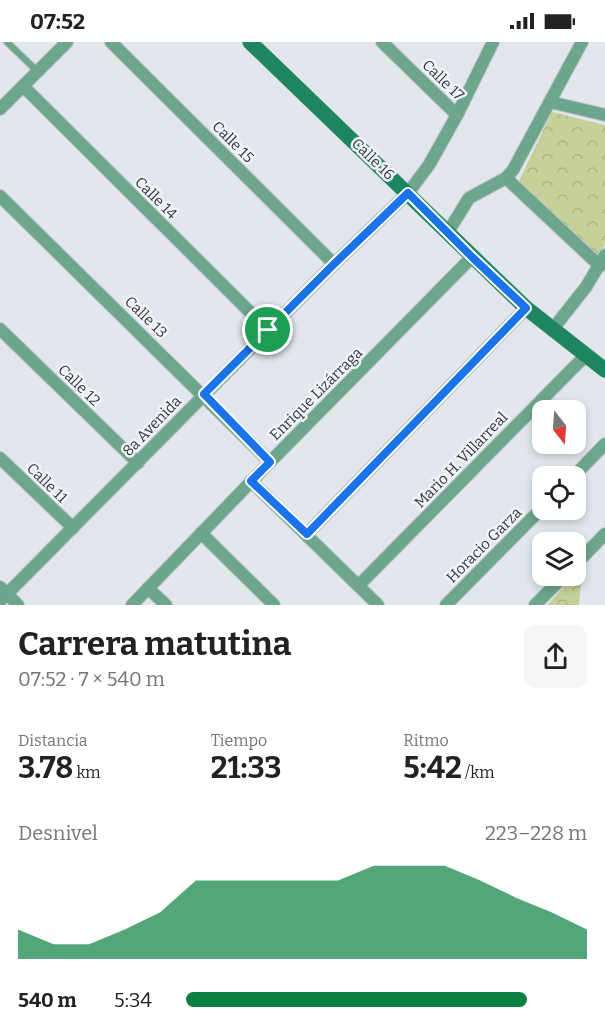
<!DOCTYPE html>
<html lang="es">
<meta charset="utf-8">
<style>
:root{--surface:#fff;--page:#f6f6f6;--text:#222;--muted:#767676;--accent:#0b8043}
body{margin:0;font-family:Bitter,serif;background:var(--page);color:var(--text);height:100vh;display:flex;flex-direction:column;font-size:22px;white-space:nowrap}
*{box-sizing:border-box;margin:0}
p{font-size:20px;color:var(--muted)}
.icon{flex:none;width:33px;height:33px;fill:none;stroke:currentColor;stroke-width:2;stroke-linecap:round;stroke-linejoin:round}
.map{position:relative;height:563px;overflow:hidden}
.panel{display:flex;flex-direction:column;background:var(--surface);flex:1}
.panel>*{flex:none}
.needle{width:39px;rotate:163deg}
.buttons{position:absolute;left:532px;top:358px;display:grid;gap:12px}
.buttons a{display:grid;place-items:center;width:54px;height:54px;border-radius:12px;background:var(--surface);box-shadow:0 3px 9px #0003;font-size:30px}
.pin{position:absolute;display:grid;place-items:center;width:51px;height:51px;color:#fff;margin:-26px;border:3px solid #fff;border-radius:50%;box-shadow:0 2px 6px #0007}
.round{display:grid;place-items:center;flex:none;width:63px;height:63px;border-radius:12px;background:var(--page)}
.head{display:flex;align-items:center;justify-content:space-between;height:102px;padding:0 18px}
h1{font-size:33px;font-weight:700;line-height:45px}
.figures{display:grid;grid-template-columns:repeat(3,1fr);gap:9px;height:102px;padding:6px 18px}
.figures div{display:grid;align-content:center}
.figures b{font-size:30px;font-weight:700}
.figures small{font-size:16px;font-weight:400}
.figures p{font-size:16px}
.chart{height:168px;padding:12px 18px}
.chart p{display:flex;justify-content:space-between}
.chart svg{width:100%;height:108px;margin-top:6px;fill:var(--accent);opacity:.7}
ul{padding:0 18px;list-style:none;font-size:20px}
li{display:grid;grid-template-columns:96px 72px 1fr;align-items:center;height:45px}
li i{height:15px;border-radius:8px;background:var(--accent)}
.status{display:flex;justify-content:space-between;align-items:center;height:42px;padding:0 30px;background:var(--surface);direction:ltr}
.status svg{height:16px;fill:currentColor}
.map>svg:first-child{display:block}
</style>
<div class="status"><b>07:52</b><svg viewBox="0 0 49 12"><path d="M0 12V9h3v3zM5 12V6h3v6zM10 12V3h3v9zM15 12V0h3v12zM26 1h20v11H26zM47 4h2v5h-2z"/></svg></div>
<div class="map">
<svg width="605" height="563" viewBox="0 0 605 563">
<defs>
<pattern id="park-crowns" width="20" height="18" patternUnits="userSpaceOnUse" patternTransform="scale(1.5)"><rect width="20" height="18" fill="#c5d199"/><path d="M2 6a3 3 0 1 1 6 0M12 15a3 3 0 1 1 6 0" fill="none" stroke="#aab485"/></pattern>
</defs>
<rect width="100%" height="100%" fill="#e1e7ec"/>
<g fill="url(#park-crowns)">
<path d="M 552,70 L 605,83 L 605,201 L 602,209 L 598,213 L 592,211 L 519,139 Z"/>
<path d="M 582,525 L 579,563 L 547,563 L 574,534 L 576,534 Z"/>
</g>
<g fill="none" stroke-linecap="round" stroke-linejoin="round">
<defs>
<path id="lane" d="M 7,0 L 37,29"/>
<g id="street">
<path d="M 111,0 L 334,222"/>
<path d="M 382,0 L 457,73"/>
<path d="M 23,44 L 268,288"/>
<path d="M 550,60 L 605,73"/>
<path d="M 0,67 L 67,0"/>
<path d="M 506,136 L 600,224"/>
<path d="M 0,154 L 270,420"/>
<path d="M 448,190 L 469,156 L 506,136 L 513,128 L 582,0"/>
<path d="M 0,287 L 138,421"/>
<path d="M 552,288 L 586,245 L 605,213"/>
<path d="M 0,416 L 73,486"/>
<path d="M 573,435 L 605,402"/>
<path d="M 251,439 L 378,563"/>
<path d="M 201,491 L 274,563"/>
<path d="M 307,492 L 526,266"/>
<path d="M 576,522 L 605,492"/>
<path d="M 359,543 L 585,314"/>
<path d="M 0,545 L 18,563"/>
<path d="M 148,546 L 166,563"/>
<path d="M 0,559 L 334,222 L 408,151 L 429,123 L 457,73 L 493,0"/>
<path d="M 132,563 L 270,420 L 472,215"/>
<path d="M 446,563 L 543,465"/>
<path d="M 535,563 L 564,534"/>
</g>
<path id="secondary" d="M 250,0 L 526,266 L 605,328"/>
</defs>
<use href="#lane" stroke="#bec4c8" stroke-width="8"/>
<use href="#street" stroke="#bec4c8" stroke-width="14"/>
<use href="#secondary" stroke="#bec4c8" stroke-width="16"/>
<use href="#lane" stroke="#6da68c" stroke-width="6"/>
<use href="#street" stroke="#6da68c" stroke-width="12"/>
<use href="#secondary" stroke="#1d8661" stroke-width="15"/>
</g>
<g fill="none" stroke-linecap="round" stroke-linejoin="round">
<defs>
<path id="route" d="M 408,151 L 472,215 L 526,266 L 307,492 L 251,439 L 270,420 L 204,352 L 334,222 Z"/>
</defs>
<use href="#route" stroke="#fff" stroke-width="12"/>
<use href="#route" stroke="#1a73e8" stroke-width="8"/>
</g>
<g text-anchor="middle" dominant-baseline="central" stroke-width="5" stroke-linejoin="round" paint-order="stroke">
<g font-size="15" fill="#343638" stroke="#eff4f9">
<text transform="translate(443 38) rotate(44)">Calle 17</text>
<text transform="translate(233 100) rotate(45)">Calle 15</text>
<text transform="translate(373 117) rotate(44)">Calle 16</text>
<text transform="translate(156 156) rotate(45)">Calle 14</text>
<text transform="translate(146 275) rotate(44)">Calle 13</text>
<text transform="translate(79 343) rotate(44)">Calle 12</text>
<text transform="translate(316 352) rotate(-45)">Enrique Lizárraga</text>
<text transform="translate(152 384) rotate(-46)">8a Avenida</text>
<text transform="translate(461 418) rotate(-46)">Mario H. Villarreal</text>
<text transform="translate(47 441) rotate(44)">Calle 11</text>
<text transform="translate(484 503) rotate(-45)">Horacio Garza</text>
</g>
</g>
</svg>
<div class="buttons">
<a><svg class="needle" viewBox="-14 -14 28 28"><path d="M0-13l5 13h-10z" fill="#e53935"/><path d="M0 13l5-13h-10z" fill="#767676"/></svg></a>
<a><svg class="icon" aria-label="locate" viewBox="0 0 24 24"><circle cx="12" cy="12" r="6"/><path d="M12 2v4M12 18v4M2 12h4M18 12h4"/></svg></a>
<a><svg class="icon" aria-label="layers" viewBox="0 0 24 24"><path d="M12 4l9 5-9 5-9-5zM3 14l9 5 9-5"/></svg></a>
</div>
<div class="pin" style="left:268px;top:288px;background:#1e9e55"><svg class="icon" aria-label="arrive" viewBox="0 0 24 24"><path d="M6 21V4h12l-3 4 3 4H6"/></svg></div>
</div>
<section class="panel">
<div class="head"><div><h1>Carrera matutina</h1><p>07:52 · 7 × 540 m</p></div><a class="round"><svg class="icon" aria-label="share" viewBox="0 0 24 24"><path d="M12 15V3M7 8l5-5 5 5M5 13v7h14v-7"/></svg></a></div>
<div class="figures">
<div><p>Distancia</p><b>3.78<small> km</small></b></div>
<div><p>Tiempo</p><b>21:33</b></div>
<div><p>Ritmo</p><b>5:42<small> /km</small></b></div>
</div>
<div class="chart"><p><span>Desnivel</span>223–228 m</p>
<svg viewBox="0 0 160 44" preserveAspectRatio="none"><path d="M0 44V32L10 38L20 38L30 32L40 25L50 12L60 12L70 12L80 12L90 12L100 6L110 6L120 6L130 12L140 19L150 25L160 32V44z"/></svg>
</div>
<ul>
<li><b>540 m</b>5:34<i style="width:85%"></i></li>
</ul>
</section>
